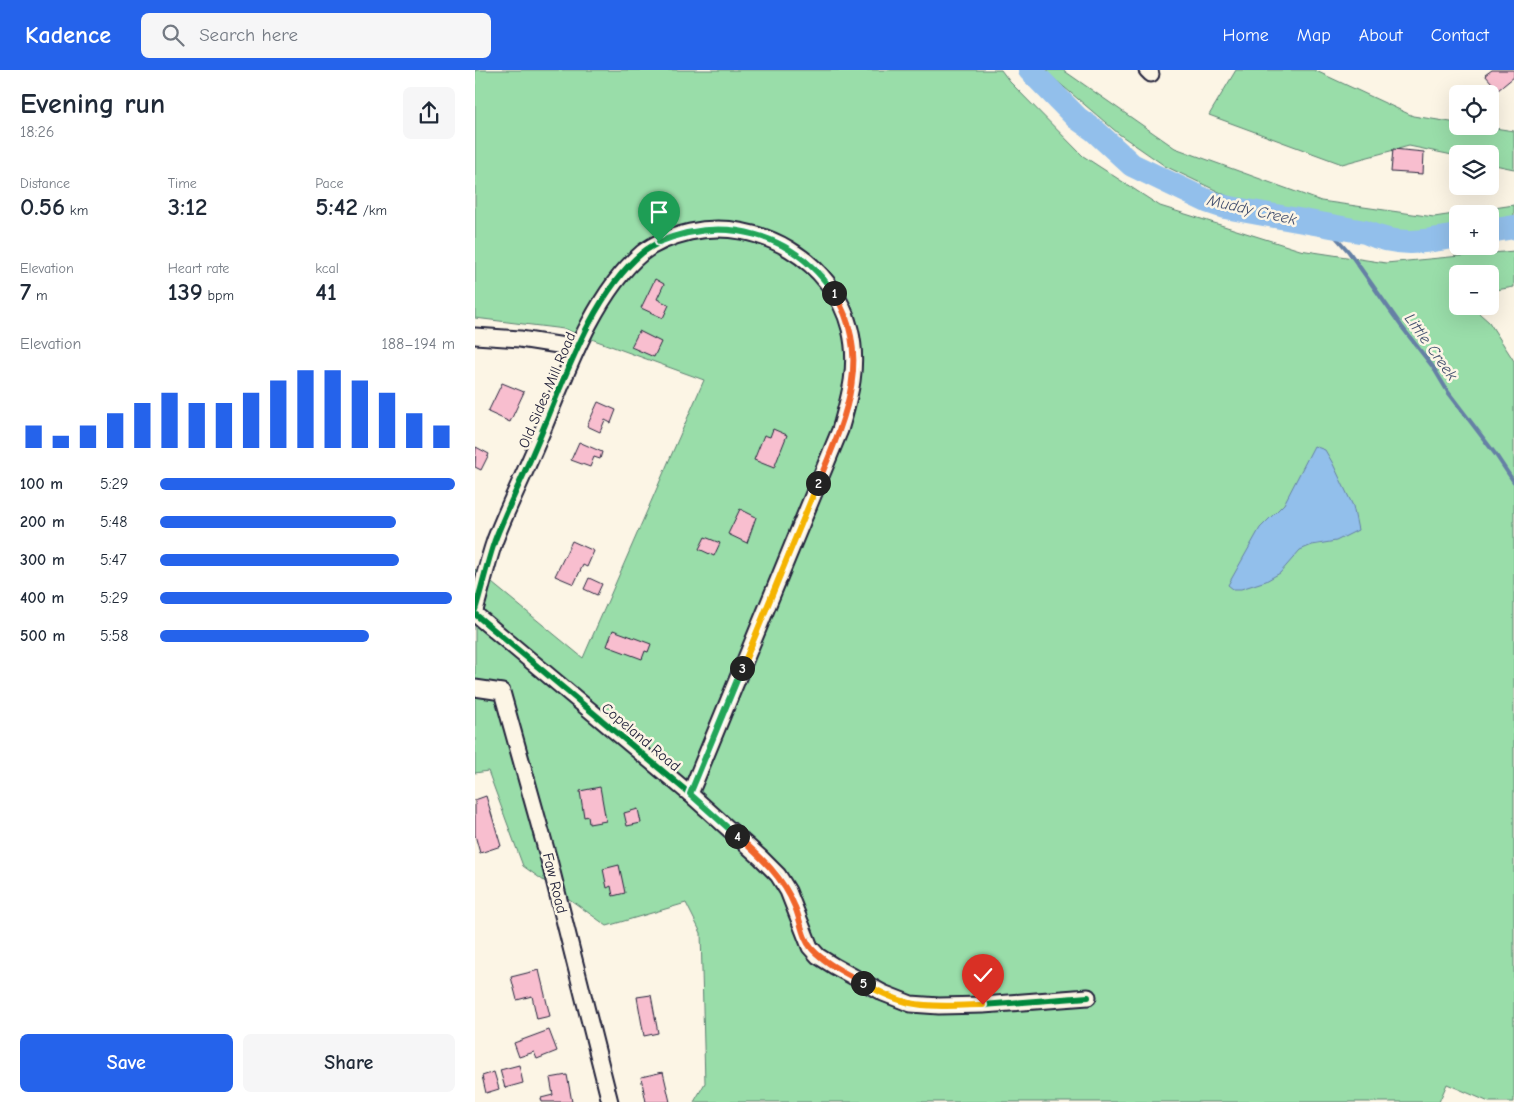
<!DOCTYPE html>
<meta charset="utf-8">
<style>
:root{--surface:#fff;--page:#f6f6f7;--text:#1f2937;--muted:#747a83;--accent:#2563eb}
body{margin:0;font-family:"Comic Neue",sans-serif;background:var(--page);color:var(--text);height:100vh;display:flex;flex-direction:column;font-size:19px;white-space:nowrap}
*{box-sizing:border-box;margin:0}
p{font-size:16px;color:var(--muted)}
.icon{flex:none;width:28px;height:28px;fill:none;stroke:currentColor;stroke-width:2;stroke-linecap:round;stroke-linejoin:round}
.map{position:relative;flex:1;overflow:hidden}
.details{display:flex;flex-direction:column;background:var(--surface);width:475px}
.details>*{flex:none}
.tools{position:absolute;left:974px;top:15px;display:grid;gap:10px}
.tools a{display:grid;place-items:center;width:50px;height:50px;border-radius:8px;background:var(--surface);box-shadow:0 5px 20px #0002;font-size:25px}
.pin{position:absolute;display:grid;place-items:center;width:42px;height:42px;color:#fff;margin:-51px -21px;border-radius:50% 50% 50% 0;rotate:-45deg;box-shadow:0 0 5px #0007}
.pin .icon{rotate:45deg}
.km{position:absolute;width:25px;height:25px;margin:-12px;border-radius:50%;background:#222;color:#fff;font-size:14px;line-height:25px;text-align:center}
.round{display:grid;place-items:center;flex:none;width:52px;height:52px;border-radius:8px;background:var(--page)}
.head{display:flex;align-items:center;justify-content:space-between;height:85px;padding:0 20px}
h1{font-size:28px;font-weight:700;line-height:38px}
.stats{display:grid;grid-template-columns:repeat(3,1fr);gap:8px;height:85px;padding:5px 20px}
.stats div{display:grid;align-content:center}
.stats b{font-size:25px;font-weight:700}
.stats small{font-size:14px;font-weight:400}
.stats p{font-size:14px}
.chart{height:140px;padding:10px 20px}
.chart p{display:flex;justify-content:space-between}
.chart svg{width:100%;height:90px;margin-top:5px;stroke:var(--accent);stroke-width:6}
.primary-button{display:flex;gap:10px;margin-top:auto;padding:10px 20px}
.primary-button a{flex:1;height:58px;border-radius:8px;background:var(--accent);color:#fff;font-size:20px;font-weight:700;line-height:58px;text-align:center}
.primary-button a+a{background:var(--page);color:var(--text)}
ul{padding:0 20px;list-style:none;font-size:16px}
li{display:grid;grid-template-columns:80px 60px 1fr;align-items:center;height:38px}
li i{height:12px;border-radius:6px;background:var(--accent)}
header{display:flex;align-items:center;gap:30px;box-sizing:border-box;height:70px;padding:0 25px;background:var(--accent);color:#fff}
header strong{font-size:24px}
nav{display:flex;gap:28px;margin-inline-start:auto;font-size:18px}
.search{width:350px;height:45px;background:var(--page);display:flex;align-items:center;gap:12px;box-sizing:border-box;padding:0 18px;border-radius:8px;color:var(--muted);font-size:19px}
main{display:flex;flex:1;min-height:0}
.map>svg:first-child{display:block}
</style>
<header>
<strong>Kadence</strong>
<div class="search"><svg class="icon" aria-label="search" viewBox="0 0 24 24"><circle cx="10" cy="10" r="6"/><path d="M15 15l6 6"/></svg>Search here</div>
<nav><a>Home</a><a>Map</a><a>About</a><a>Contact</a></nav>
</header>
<main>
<section class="details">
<div class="head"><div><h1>Evening run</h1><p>18:26</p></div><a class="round"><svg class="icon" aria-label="share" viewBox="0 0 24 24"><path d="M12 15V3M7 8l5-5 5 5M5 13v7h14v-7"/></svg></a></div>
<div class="stats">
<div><p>Distance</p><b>0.56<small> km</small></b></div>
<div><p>Time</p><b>3:12</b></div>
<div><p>Pace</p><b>5:42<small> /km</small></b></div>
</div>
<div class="stats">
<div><p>Elevation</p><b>7<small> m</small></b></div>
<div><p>Heart rate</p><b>139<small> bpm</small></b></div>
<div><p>kcal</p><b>41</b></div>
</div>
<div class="chart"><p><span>Elevation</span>188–194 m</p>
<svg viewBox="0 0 160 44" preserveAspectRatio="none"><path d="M5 44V33M15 44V38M25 44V33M35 44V27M45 44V22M55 44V17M65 44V22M75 44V22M85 44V17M95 44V11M105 44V6M115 44V6M125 44V11M135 44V17M145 44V27M155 44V33"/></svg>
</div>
<ul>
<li><b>100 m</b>5:29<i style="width:100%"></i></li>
<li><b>200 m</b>5:48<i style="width:80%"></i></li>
<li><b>300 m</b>5:47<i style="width:81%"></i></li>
<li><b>400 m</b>5:29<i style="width:99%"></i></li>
<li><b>500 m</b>5:58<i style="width:71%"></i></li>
</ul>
<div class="primary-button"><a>Save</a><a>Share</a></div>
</section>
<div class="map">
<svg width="1039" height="1032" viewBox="0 0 1039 1032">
<rect width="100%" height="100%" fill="#fcf5e5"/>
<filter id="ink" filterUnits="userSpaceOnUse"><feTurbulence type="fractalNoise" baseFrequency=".02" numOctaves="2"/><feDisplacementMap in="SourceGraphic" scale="10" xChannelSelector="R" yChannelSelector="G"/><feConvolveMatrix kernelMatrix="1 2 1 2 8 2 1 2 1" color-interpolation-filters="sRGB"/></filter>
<g filter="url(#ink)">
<g fill="#99dda9" stroke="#5e8072">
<path d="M 0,0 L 526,0 L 535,12 L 608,86 L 685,136 L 825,180 L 911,193 L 1039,181 L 1039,217 L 1015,221 L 1015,204 L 982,204 L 982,236 L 996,236 L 1014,252 L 1039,291 L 1039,1032 L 1014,1032 L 972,1014 L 964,1032 L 219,1032 L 230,1013 L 226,863 L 211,833 L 132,856 L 48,796 L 13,701 L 0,703 L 0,499 L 108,588 L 229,310 L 89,259 L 0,248 Z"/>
<path d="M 569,0 L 588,0 L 700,78 L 846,131 L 959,147 L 1039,135 L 1039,149 L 1015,153 L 1015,144 L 982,144 L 982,159 L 937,166 L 759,129 L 690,96 L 644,64 Z"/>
<path d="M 761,0 L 839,0 L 938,46 L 982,53 L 982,56 L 1006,56 L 1039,61 L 1039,99 L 1015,94 L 1015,84 L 982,84 L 982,86 L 934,76 L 867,94 L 734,45 Z"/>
</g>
<path fill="#92bfeb" stroke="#6580a5" d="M 839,376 L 850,380 L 857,392 L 878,436 L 883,460 L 861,471 L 837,475 L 825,480 L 805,503 L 791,511 L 766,519 L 758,519 L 753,515 L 785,458 L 809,434 Z"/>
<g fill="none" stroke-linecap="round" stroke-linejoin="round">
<path stroke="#6580a5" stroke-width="4" d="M 852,157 L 874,182 L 927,257 L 958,297 L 973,322 L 1021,385 L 1039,412"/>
<g stroke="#92bfeb" stroke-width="24">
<path d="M 555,0 L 602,48 L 619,60 L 657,95 L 732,131 L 750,137 L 890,162 C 922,177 949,172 982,166"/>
<path d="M 1015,161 L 1039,157"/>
</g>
</g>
<g fill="#f8becf" stroke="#22223b">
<path d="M 1017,0 L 1039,0 L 1039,7 L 1023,20 L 1010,5 Z"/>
<path d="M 918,79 L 949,82 L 948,104 L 916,102 Z"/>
<path d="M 180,209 L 189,214 L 182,229 L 194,235 L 188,248 L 166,238 Z"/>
<path d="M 164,261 L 186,272 L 179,287 L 156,277 Z"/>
<path d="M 27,313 L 49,322 L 35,352 L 13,342 Z"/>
<path d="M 123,332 L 141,340 L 136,353 L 130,350 L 125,362 L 112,356 Z"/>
<path d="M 298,359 L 312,365 L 299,398 L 279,390 L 289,365 L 295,367 Z"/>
<path d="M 104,372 L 127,382 L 125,389 L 119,387 L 115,397 L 96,390 Z"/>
<path d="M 1,377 L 14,384 L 6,400 L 0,397 Z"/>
<path d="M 265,439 L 281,447 L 272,473 L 253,464 Z"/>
<path d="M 230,467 L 245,473 L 239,486 L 224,479 Z"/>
<path d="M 97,471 L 119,481 L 112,497 L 108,495 L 99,514 L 80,506 Z"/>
<path d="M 114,508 L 127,514 L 122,525 L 109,519 Z"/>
<path d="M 138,560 L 176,574 L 173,582 L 170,581 L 167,589 L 132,576 Z"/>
<path d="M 125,717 L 131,751 L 114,754 L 113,746 L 109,747 L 105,721 Z"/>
<path d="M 11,726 L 26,776 L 5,783 L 0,765 L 0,730 Z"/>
<path d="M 163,739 L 166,753 L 152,756 L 149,743 Z"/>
<path d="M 144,795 L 150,823 L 138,826 L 136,816 L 132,818 L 128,799 Z"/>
<path d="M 64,900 L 75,946 L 62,949 L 57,926 L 42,930 L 36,907 Z"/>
<path d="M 176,925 L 183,963 L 169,966 L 162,927 Z"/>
<path d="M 74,960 L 82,981 L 62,989 L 59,982 L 44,987 L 39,973 Z"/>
<path d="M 44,995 L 48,1013 L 30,1018 L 25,1000 Z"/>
<path d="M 19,1002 L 24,1019 L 11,1023 L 7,1006 Z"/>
<path d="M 188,1002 L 195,1032 L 171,1032 L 166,1007 Z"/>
<path d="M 92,1005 L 97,1032 L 67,1032 L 66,1028 L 78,1025 L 75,1008 Z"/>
</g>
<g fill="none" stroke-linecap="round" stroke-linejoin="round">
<defs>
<g id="street">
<path d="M 672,0 L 676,4"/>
<path d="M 0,266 L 45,269 L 102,278"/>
<path d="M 0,540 C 7,517 12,493 20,470 C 33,436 50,403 64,369 C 89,310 117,225 167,183 C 181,172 198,166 215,162 C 284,147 358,191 375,259 C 384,295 375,326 365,360 L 215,724"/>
<path d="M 0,544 L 215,724 L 286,788 L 303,805 L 313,821 L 335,877 L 343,886 L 359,896 L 408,923 L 436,934 L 464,936 L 508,935 L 613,927"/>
<path d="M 0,618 L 27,622 L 74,790 L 135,1032"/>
</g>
</defs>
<use href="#street" stroke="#22223b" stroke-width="19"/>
<use href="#street" stroke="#fcf5e5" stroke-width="15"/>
<defs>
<g id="cycleway">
<path d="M 0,540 C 7,517 12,493 20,470 C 33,436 50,403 64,369 C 89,310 117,225 167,183 C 181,172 198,166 215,162 C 284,147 358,191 375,259 C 384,295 375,326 365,360 L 215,724"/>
<path d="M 0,544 L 215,724 L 286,788 L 303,805 L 313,821 L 335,877 L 343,886 L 359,896 L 408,923 L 436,934 L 464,936 L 508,935 L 613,927"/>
</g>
</defs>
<use href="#cycleway" stroke="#fcf5e5" stroke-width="9"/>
<use href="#cycleway" stroke="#00873e" stroke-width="6"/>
</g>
</g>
<g fill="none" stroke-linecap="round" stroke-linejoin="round" filter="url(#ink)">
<defs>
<path id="split-1" d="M 184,172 C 250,145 318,163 359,223"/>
<path id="split-2" d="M 343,413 C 369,351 399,287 359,223"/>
<path id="split-3" d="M 267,598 L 343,413"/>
<path id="split-4" d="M 262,766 L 215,724 L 267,598"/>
<path id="split-5" d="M 262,766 C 286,787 308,807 320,837 C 326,851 327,868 337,879 C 351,894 371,903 388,913"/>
<path id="split-6" d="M 388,913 C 403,921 418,929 435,933 C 458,938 484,935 508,935"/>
</defs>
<use href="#split-1" stroke="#fff" stroke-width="10"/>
<use href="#split-2" stroke="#fff" stroke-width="10"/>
<use href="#split-3" stroke="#fff" stroke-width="10"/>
<use href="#split-4" stroke="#fff" stroke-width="10"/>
<use href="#split-5" stroke="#fff" stroke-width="10"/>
<use href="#split-6" stroke="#fff" stroke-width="10"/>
<use href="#split-1" stroke="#22a559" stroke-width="6"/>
<use href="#split-2" stroke="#f0652b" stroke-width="6"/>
<use href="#split-3" stroke="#f5b400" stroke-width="6"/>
<use href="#split-4" stroke="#22a559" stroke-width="6"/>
<use href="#split-5" stroke="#f0652b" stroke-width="6"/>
<use href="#split-6" stroke="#f5b400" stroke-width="6"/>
</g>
<g text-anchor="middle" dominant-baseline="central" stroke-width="5" stroke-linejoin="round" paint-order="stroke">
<g font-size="15" fill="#22223b" stroke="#fcf5e5">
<text transform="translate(72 320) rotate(-67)">Old Sides Mill Road</text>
<text transform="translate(166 667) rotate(40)">Copeland Road</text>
<text transform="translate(80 813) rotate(76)">Faw Road</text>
</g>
<g font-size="16" font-style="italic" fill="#445170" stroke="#fcf5e5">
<text transform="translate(777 140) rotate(13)">Muddy Creek</text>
<text transform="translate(956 277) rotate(54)">Little Creek</text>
</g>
</g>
</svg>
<div class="tools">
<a><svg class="icon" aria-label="locate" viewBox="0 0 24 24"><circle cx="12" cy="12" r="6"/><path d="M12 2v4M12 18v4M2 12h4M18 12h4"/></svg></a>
<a><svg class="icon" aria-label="layers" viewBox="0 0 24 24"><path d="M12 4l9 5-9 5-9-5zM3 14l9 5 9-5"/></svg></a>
<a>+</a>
<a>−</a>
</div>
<div class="pin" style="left:184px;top:172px;background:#1e9e55"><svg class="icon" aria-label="arrive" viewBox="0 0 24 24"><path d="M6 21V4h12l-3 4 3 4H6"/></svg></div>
<div class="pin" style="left:508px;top:935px;background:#d93025"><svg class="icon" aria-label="check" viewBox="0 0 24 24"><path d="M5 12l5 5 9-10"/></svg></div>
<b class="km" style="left:359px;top:223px">1</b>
<b class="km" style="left:343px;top:413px">2</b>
<b class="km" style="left:267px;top:598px">3</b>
<b class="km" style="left:262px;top:766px">4</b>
<b class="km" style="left:388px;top:913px">5</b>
</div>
</main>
